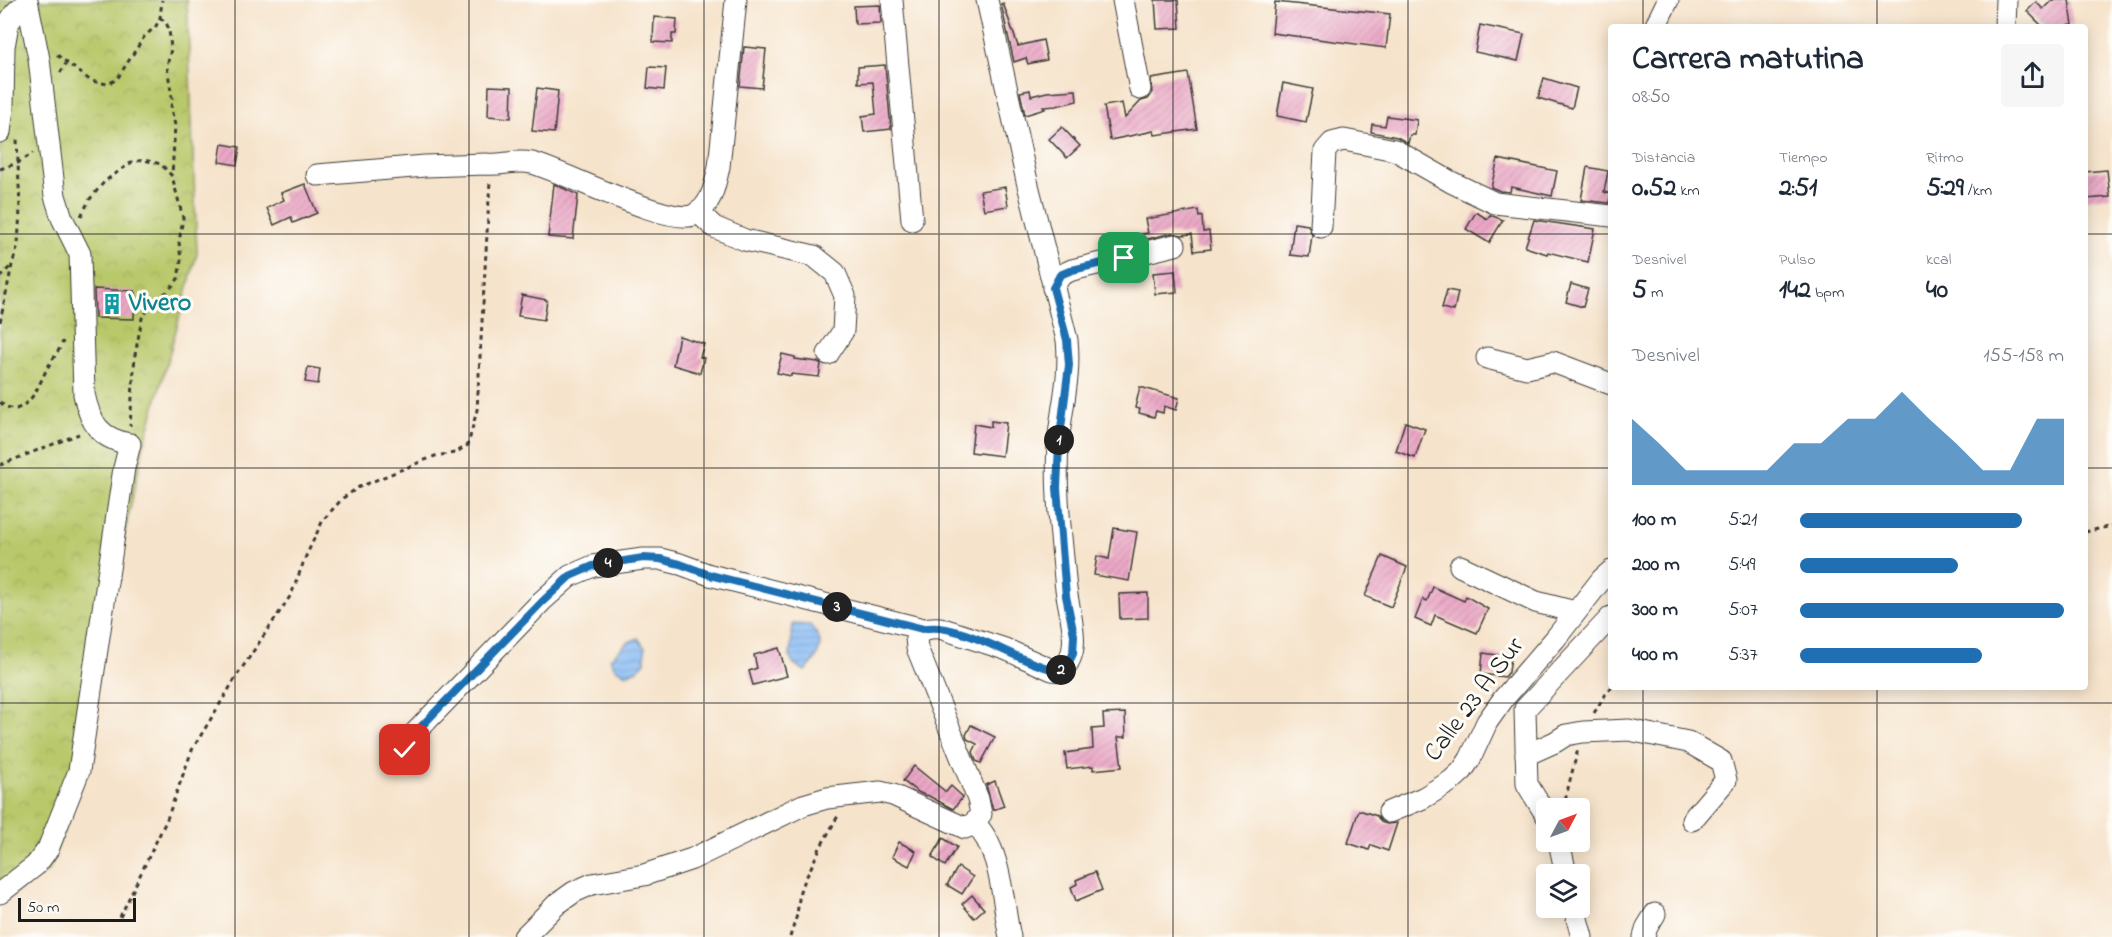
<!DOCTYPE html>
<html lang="es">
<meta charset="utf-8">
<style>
:root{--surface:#fff;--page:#f6f6f7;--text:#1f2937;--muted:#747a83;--accent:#1f6fb2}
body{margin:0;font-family:"Indie Flower",sans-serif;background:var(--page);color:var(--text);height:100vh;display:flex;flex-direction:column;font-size:22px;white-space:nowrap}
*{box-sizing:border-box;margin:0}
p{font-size:20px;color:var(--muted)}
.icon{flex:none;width:33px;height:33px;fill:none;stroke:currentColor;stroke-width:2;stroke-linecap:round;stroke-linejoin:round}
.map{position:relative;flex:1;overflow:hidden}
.sheet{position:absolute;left:1608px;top:24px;width:480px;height:666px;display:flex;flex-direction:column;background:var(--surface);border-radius:6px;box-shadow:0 3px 15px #0003}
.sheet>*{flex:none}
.needle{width:39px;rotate:49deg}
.buttons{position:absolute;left:1536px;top:798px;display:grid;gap:12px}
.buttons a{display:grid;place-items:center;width:54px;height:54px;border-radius:6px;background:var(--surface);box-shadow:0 3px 15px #0003;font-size:30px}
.scale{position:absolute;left:18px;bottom:15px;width:118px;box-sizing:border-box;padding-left:6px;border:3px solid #1c1c1c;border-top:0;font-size:16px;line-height:21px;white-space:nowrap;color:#1c1c1c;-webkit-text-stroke:4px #fdfcf7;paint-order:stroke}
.pin{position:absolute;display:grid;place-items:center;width:51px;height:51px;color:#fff;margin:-26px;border-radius:12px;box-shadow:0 3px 9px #0006}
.km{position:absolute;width:30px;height:30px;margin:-15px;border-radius:50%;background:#222;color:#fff;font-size:16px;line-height:30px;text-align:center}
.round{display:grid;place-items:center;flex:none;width:63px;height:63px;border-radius:6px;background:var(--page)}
.summary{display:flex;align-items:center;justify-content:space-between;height:102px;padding:0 24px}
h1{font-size:33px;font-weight:700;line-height:45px}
.figures{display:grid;grid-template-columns:repeat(3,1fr);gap:9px;height:102px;padding:6px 24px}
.figures div{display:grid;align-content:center}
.figures b{font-size:26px;font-weight:700}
.figures small{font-size:16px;font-weight:400}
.figures p{font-size:16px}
.chart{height:168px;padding:12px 24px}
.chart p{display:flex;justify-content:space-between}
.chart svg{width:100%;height:108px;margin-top:6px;fill:var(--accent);opacity:.7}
ul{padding:0 24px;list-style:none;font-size:20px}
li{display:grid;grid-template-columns:96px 72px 1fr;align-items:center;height:45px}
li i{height:15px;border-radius:8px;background:var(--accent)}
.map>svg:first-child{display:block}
</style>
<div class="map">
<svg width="2112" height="937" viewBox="0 0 2112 937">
<defs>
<pattern id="park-crowns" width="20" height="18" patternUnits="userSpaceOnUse" patternTransform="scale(1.5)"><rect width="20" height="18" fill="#b9c86a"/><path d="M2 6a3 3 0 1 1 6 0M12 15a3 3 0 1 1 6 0" fill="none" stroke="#9eab5b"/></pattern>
<pattern id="water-rules" width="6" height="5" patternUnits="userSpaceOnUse" patternTransform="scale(1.5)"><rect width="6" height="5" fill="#87bbf5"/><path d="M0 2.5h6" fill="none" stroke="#74a0d1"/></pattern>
<pattern id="building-hatch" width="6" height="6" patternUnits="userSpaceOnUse" patternTransform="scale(1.5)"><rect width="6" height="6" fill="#eba8c6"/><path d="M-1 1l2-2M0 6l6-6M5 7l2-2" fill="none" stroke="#c990aa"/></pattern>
</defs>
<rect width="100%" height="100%" fill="#fdfcf7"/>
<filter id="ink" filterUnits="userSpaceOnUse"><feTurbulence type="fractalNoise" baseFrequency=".0167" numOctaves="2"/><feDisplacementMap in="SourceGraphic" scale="12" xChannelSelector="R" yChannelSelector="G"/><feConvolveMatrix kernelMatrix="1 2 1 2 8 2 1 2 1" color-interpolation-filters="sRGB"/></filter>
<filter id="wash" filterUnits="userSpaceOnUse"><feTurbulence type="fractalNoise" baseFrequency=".008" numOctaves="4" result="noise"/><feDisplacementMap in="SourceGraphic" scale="24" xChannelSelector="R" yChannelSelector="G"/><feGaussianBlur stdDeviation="1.35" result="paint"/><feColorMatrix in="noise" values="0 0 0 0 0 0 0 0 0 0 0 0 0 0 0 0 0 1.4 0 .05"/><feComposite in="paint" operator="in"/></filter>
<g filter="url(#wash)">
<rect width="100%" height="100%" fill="#f6e3cb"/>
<path fill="url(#park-crowns)" stroke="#6a7243" stroke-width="1.5" d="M 0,0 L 187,0 L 197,254 L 143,449 L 108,608 L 82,779 L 49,870 L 0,903 Z"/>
<g fill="url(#water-rules)" stroke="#526c88" stroke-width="1.5">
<path d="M 793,624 L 810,625 C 812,629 817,634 819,638 C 823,650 813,664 805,671 L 794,664 L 790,658 Z"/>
<path d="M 638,638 L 645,648 L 645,662 L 637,670 L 626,674 L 616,669 L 610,659 L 627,643 Z"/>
</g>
<g id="blocks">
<g fill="url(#building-hatch)">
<path d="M 1155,0 L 1178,0 L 1180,28 L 1157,29 Z"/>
<path d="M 2052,0 L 2069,0 L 2073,25 L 2043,27 L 2027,11 L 2036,2 L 2043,9 Z"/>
<path d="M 1275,2 L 1390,14 L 1386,48 L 1272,33 Z"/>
<path d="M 1003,3 L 1018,46 L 1043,40 L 1047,60 L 1028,64 L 1026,58 L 1014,62 L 1001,4 Z"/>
<path d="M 880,5 L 881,23 L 855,24 L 854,6 Z"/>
<path d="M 654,17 L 677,19 L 676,34 L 672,34 L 672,43 L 653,42 Z"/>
<path d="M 1480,25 L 1524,34 L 1518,61 L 1475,52 Z"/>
<path d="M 744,47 L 766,49 L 762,88 L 740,86 Z"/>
<path d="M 885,65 L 891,129 L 864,132 L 862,116 L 876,114 L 873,82 L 858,83 L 858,67 Z"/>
<path d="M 649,67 L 666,68 L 664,90 L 647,88 Z"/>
<path d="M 1188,73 L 1197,129 L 1155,135 L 1154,131 L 1110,140 L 1104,106 L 1122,103 L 1125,118 L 1141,101 L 1148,99 L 1152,94 L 1151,79 Z"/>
<path d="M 1544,78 L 1577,88 L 1572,108 L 1538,98 Z"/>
<path d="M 1283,83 L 1313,89 L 1306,122 L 1277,116 Z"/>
<path d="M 489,86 L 512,87 L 511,118 L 488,116 Z"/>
<path d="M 537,88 L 558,91 L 554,133 L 532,131 Z"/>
<path d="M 1030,90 L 1031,96 L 1047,92 L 1076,90 L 1077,101 L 1056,106 L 1043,107 L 1045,109 L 1025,115 L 1020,92 Z"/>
<path d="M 1387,116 L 1417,120 L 1415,135 L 1410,135 L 1408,143 L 1397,137 L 1371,132 L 1372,124 L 1385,126 Z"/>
<path d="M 1062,127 L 1080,146 L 1067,158 L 1049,139 Z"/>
<path d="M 222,144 L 240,147 L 237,165 L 219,162 Z"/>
<path d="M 1498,159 L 1557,171 L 1552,196 L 1511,187 L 1510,192 L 1500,191 L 1491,187 Z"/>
<path d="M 1587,167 L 1608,171 L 1604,192 L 1611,194 L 1609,203 L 1581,200 Z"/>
<path d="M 2107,170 L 2110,197 L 2086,199 L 2085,172 Z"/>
<path d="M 305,184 L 317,213 L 293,223 L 291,217 L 274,225 L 267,208 L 284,200 L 281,193 Z"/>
<path d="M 554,184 L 578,195 L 573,239 L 548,237 Z"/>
<path d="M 1005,187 L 1008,206 L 984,210 L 980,191 Z"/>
<path d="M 1198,210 L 1199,217 L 1202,216 L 1203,232 L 1209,231 L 1211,249 L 1194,251 L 1192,234 L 1182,235 L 1172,233 L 1131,243 L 1129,236 L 1148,233 L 1145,219 Z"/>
<path d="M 1476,212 L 1487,219 L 1490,215 L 1503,220 L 1489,243 L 1466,229 Z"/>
<path d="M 1534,220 L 1595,229 L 1588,262 L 1548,252 L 1547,254 L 1525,247 Z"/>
<path d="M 1294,223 L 1308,225 L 1312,235 L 1309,257 L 1290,255 Z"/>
<path d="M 1175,271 L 1177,292 L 1155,294 L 1153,273 Z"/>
<path d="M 1571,284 L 1588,289 L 1583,307 L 1566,302 Z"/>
<path d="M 94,289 L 135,291 L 134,319 L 95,318 Z"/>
<path d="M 1447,290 L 1458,292 L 1454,311 L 1442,308 Z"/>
<path d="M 522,295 L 547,300 L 544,320 L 518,316 Z"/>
<path d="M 679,336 L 704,344 L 700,357 L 704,358 L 700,373 L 673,365 Z"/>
<path d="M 782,354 L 795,357 L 795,359 L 818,362 L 821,364 L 819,377 L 791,374 L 791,376 L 777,373 Z"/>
<path d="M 308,367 L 320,369 L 318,384 L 305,382 Z"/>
<path d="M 1140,387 L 1179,398 L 1176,410 L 1164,406 L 1163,413 L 1156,411 L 1154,417 L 1139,413 L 1140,409 L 1135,408 Z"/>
<path d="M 991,421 L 1006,423 L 1002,456 L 971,452 L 974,424 L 991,427 Z"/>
<path d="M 1405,422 L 1425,429 L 1415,458 L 1396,451 Z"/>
<path d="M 1114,528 L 1137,532 L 1129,581 L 1094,575 L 1097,556 L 1109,559 Z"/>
<path d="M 1382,556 L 1407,567 L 1391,607 L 1365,596 Z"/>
<path d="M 1433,587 L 1464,601 L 1466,596 L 1488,609 L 1477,633 L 1435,615 L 1431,626 L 1415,619 L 1423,599 L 1427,601 Z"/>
<path d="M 1148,593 L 1148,618 L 1120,619 L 1119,594 Z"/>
<path d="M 779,648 L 787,676 L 753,685 L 749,671 L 757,668 L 754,655 Z"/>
<path d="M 1483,653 L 1511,657 L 1509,672 L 1505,677 L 1481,674 Z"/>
<path d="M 1125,713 L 1126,737 L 1118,737 L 1122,767 L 1093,770 L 1093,766 L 1067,769 L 1065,753 L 1093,749 L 1092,729 L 1104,728 L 1103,714 Z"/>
<path d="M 971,725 L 995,737 L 981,763 L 976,761 L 973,752 L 977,744 L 967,739 L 966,735 Z"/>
<path d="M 914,766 L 946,792 L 951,786 L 963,797 L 953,809 L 927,795 L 926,796 L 918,792 L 903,781 Z"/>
<path d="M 995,781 L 1004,806 L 993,810 L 986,785 Z"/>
<path d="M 1359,810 L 1377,816 L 1381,822 L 1387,824 L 1397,823 L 1388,851 L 1371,845 L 1369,850 L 1348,843 Z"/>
<path d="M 943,838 L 957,847 L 945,866 L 932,857 Z"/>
<path d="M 899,842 L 916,851 L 909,866 L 892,857 Z"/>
<path d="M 958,867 L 973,877 L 962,894 L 947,885 Z"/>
<path d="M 1095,872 L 1102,890 L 1076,901 L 1071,887 L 1077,884 L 1076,880 Z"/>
<path d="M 972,895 L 984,909 L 974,918 L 962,904 Z"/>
</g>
</g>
</g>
<g filter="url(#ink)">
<use href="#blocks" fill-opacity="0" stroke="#3d3a36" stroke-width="1.5"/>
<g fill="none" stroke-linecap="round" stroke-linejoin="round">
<defs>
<g id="minor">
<path d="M 892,0 L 912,220"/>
<path d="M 1123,0 L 1140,89"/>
<path d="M 1655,27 L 1668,0"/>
<path d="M 2005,27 L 2006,0"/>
<path d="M 0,132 L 3,108 L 4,47 L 8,24 L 15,13 L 27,2"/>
<path d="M 317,175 L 425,166 L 486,164 C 501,166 516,159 532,163 C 563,171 669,226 694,215 C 712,206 715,184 719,167 L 736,0"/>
<path d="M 698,212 L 714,227 L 745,240 L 814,256 L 835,273 L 845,296 L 843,331 L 828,354"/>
<path d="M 1321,227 L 1325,151 L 1332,143 L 1344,140 L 1395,150 L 1451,182 L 1495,203 L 1611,216"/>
<path d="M 1053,288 L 1061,275 L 1072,270 L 1175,245"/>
<path d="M 1487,358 L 1527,368 L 1553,362 L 1611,384"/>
<path d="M 1460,566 L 1536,602 L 1575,612"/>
<path d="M 405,750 L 410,738 L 542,601 L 570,576 L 593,566 L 643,559 L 660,559 L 680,564 L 710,575 L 923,629"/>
<path d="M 1526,755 L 1555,742 L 1566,735 L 1583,732 L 1629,730 L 1688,742 L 1721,761 L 1726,780 L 1692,820"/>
<path d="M 1389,812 L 1423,798 L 1451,781 L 1462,771 L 1470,759 L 1487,722 L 1504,698 L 1555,639 L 1602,579 L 1611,571"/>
<path d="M 1546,815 L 1527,784 L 1525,709 L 1611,617"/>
<path d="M 974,823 C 1002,849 1002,902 1010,937"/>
<path d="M 1559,842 L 1566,874"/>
<path d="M 0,893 L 36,865 L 48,849 L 79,771 L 124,468 L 130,444 C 100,439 90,423 84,394 L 80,254 L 62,218 L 55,196 L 39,59 L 27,0"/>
<path d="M 1574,908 L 1582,937"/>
<path d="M 524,937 L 557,904 L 574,892 L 592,884 L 644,875 L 692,859 L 803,805 L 827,798 L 880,792 L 893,795 L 965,828 L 974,823 L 981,814 L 978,799 L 917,648 L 916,637 C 923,629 928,627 940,628 L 1005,649 L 1052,670 L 1061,671 C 1086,649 1066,608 1065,579 C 1061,534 1055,490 1058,445 C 1061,408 1071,378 1067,340 L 1027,181 L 987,0"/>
<path d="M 1644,937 L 1647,927 L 1655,914"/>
</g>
</defs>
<use href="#minor" stroke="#3d3a36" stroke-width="23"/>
<g stroke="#3d3a36" stroke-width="3" stroke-dasharray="4.5 4.5" stroke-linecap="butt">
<path d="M 160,18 L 166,22 L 169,30 L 171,49 L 167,66 L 172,98 L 171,109 L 175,125 L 172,175"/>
<path d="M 57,55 L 91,81 L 108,84 L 117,79 L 144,37 L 156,26 L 160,18 L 162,0"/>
<path d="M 60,73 L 67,62"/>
<path d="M 0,169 L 18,163 L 33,153"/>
<path d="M 81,216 L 90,199 L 105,181 L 132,162 L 144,160 L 161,164 L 172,176 L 183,218 L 179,242 L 181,260 L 178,279 L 167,292 L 157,298 L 142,318 L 135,355 L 130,426"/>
<path d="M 0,277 L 10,267"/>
<path d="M 0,322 L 12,265 L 18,245 L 20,209 L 17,139"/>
<path d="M 0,402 L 6,407 L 16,409 C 35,402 39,383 48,367 C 53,358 60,350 63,341"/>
<path d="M 0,465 L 79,434"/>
<path d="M 2085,532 L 2112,526"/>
<path d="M 1594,713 L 1607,692 L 1612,687"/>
<path d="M 1563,808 L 1578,749"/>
<path d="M 120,917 L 167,819 L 192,750 L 238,674 L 291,595 L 306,556 L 323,520 L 343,498 L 359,487 L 435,456 L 455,453 L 468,445 L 477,410 L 490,181"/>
<path d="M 790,937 L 797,915 L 800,891 L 820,848 L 839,814"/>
</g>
<use href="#minor" stroke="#fff" stroke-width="21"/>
</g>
</g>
<g fill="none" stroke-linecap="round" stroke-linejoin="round" filter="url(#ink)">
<defs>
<path id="route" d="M 405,750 L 410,738 L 542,602 L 570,576 L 593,566 L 643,558 L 660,559 L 680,564 L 710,575 L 923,629 C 959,619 1024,667 1061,671 L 1068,664 L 1073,654 L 1074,635 L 1066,596 L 1057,488 L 1059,444 L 1069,365 L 1067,340 L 1053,288 L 1060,275 L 1072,270 L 1124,258"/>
</defs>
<use href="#route" stroke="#fff" stroke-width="12"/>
<use href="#route" stroke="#1f6fb2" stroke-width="8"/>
</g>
<path fill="none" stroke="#1c1c1c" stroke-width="1.5" stroke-opacity="0.55" d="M 235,0 L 235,937M 469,0 L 469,937M 704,0 L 704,937M 939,0 L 939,937M 1173,0 L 1173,937M 1408,0 L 1408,937M 1643,0 L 1643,27M 1877,0 L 1877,27M 0,234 L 1611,234M 2085,234 L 2112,234M 0,468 L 1611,468M 2085,468 L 2112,468M 1643,687 L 1643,937M 1877,687 L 1877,937M 0,703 L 2112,703"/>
<defs>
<symbol id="building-bare" viewBox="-9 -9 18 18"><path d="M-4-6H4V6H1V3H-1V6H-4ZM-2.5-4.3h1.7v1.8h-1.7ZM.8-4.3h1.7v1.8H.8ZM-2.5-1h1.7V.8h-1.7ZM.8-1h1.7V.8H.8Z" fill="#0f9aa8" stroke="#fdfcf7" stroke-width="2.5" paint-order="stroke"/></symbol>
</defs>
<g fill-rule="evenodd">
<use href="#building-bare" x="97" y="289" width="30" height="30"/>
</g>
<g text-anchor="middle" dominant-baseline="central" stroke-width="6" stroke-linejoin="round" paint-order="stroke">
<g font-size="26" font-weight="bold" fill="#0d838f" stroke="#fdfcf7" text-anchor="start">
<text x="129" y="304">Vivero</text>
</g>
<g font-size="26" fill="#1c1c1c" stroke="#fdfcf7">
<text transform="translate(1475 700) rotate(-53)">Calle 23 A Sur</text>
</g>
</g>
</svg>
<div class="buttons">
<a><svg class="needle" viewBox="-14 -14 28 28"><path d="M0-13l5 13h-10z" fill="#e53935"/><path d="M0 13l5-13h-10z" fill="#747a83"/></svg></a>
<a><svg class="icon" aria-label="layers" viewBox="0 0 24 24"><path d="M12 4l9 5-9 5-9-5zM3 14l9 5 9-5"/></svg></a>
</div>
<div class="scale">50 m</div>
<div class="pin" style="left:1124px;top:258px;background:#1e9e55"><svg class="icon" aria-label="arrive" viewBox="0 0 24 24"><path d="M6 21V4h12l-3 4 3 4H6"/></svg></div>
<div class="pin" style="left:405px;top:750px;background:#d93025"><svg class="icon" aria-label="check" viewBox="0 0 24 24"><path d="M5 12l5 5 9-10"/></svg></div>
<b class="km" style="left:1059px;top:440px">1</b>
<b class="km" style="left:1061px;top:670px">2</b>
<b class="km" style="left:837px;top:607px">3</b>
<b class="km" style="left:608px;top:563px">4</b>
<section class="sheet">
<div class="summary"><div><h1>Carrera matutina</h1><p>08:50</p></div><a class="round"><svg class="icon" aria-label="share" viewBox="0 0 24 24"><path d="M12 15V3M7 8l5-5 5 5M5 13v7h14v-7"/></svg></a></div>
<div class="figures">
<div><p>Distancia</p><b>0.52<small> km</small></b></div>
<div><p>Tiempo</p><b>2:51</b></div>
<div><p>Ritmo</p><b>5:29<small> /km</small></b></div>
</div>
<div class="figures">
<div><p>Desnivel</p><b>5<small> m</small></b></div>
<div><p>Pulso</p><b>142<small> bpm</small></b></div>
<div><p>kcal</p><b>40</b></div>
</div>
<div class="chart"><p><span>Desnivel</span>155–158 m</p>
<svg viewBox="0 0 160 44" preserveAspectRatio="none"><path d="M0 44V17L10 27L20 38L30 38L40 38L50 38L60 27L70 27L80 17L90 17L100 6L110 17L120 27L130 38L140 38L150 17L160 17V44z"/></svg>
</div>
<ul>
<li><b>100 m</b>5:21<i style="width:84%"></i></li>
<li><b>200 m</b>5:49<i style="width:60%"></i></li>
<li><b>300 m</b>5:07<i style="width:100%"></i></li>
<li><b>400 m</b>5:37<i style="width:69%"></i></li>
</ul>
</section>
</div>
